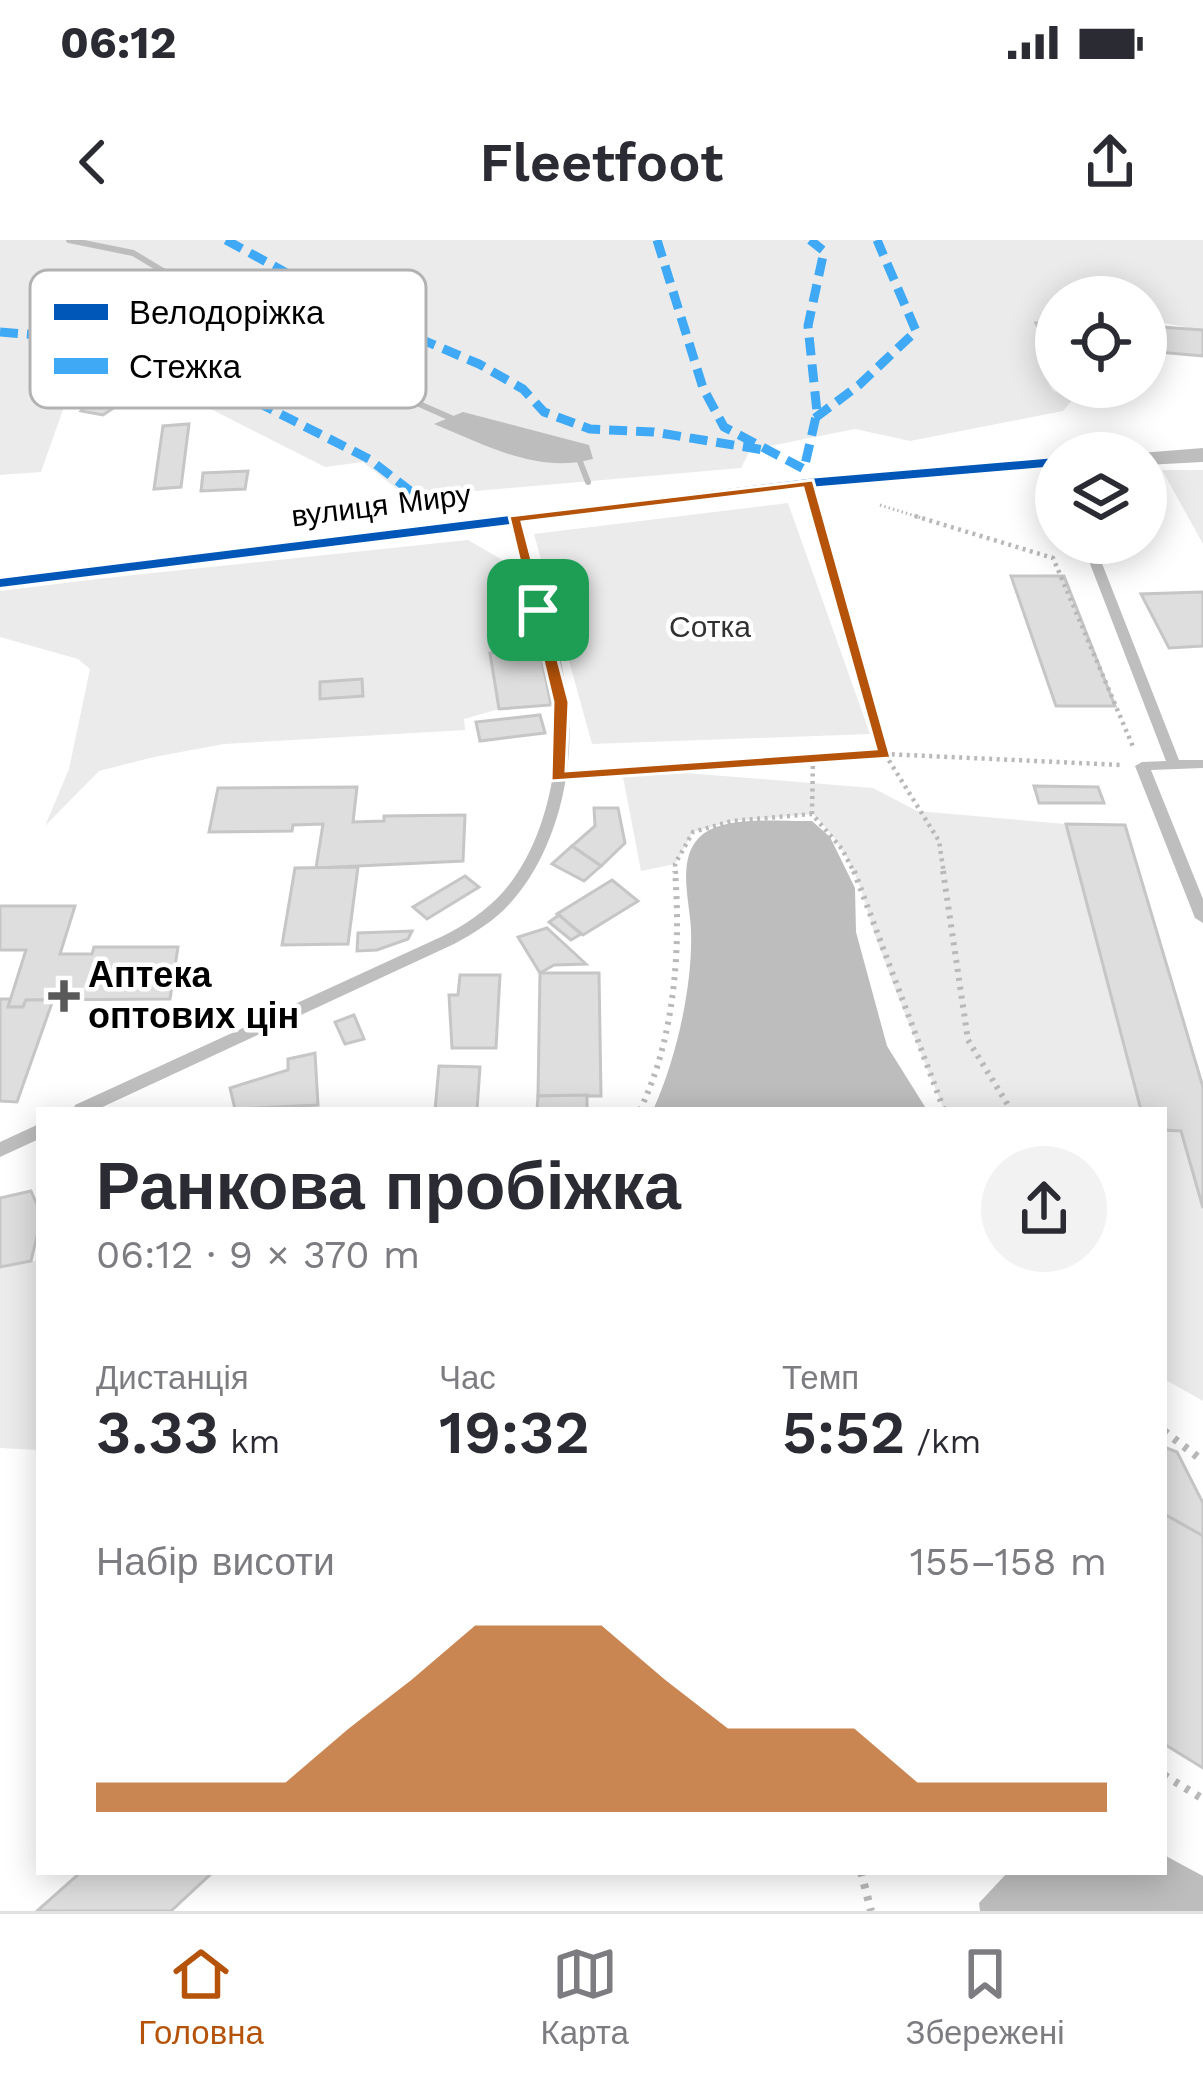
<!DOCTYPE html>
<html lang="uk">
<meta charset="utf-8">
<style>
:root{--surface:#fff;--page:#f2f2f3;--text:#2b2b33;--muted:#7c7c81;--line:#e1e1e2;--accent:#b45309}
body{margin:0;font-family:"Work Sans",sans-serif;background:var(--page);color:var(--text);height:100vh;display:flex;flex-direction:column;font-size:45px;white-space:nowrap}
*{box-sizing:border-box;margin:0}
p{font-size:39px;color:var(--muted)}
.icon{flex:none;width:66px;height:66px;fill:none;stroke:currentColor;stroke-width:2;stroke-linecap:round;stroke-linejoin:round}
.map{position:relative;flex:1;overflow:hidden}
.drawer{position:absolute;left:36px;top:867px;width:1131px;height:768px;display:flex;flex-direction:column;background:var(--surface);border-radius:0px;box-shadow:0 6px 30px #0003}
.drawer>*{flex:none}
.controls{position:absolute;left:1035px;top:36px;display:grid;gap:24px}
.controls a{display:grid;place-items:center;width:132px;height:132px;border-radius:50%;background:var(--surface);box-shadow:0 6px 30px #0003;font-size:60px}
.pin{position:absolute;display:grid;place-items:center;width:102px;height:102px;color:#fff;margin:-51px;border-radius:24px;box-shadow:0 6px 18px #0006}
.round{display:grid;place-items:center;flex:none;width:126px;height:126px;border-radius:63px;background:var(--page)}
.summary{display:flex;align-items:center;justify-content:space-between;height:204px;padding:0 60px}
h1{font-size:66px;font-weight:600;line-height:90px}
.figures{display:grid;grid-template-columns:repeat(3,1fr);gap:18px;height:204px;padding:12px 60px}
.figures div{display:grid;align-content:center}
.figures b{font-size:60px;font-weight:600}
.figures small{font-size:33px;font-weight:400}
.figures p{font-size:33px}
.chart{height:336px;padding:24px 60px}
.chart p{display:flex;justify-content:space-between}
.chart svg{width:100%;height:216px;margin-top:12px;fill:var(--accent);opacity:.7}
.status{display:flex;justify-content:space-between;align-items:center;height:84px;padding:0 60px;background:var(--surface);direction:ltr}
.status svg{height:33px;fill:currentColor}
header{display:flex;justify-content:space-between;align-items:center;height:156px;padding:0 60px;background:var(--surface);font-size:54px;font-weight:600}
.dock{display:flex;justify-content:space-around;align-items:center;height:168px;border-top:3px solid var(--line);background:var(--surface);font-size:33px;color:var(--muted)}
.dock a{display:grid;justify-items:center;gap:6px}
.dock .selected{color:var(--accent)}
.map>svg:first-child{display:block}
</style>
<div class="status"><b>06:12</b><svg viewBox="0 0 49 12"><path d="M0 12V9h3v3zM5 12V6h3v6zM10 12V3h3v9zM15 12V0h3v12zM26 1h20v11H26zM47 4h2v5h-2z"/></svg></div>
<header><svg class="icon" aria-label="back" viewBox="0 0 24 24"><path d="M15 5l-7 7 7 7"/></svg>Fleetfoot<svg class="icon" aria-label="share" viewBox="0 0 24 24"><path d="M12 15V3M7 8l5-5 5 5M5 13v7h14v-7"/></svg></header>
<div class="map">
<svg width="1203" height="1671" viewBox="0 0 1203 1671">
<rect width="100%" height="100%" fill="#fff"/>
<g fill="#ebebeb">
<path d="M 0,0 L 1203,0 L 1203,91 L 1146,79 L 1146,57 L 1056,57 L 1056,70 L 1046,70 L 1040,87 L 1056,109 L 1056,121 L 1038,123 L 1053,151 L 1075,157 L 1063,171 L 910,201 L 855,189 L 750,210 L 741,228 L 407,257 L 363,222 L 325,227 L 185,156 L 121,132 L 77,130 L 41,232 L 0,235 Z"/>
<path d="M 1162,230 L 1203,230 L 1203,304 Z"/>
<path d="M 788,263 L 870,494 L 592,504 L 534,294 Z"/>
<path d="M 468,300 L 516,328 L 531,370 L 501,413 L 491,414 L 499,469 L 464,479 L 465,490 L 224,504 L 154,517 L 99,531 L 45,586 L 69,529 L 90,429 L 78,419 L 0,397 L 0,349 Z"/>
<path d="M 686,533 L 873,548 L 917,571 L 1066,584 L 1141,870 L 944,870 C 923,818 901,766 882,714 C 859,653 862,624 813,574 L 732,581 L 693,592 L 675,624 L 641,631 L 623,537 Z"/>
<path d="M 1164,890 L 1181,891 L 1203,968 L 1203,1161 L 1164,1139 Z"/>
<path d="M 39,1020 L 39,1210 L 0,1208 L 0,1027 Z"/>
</g>
<g fill="#bdbdbd">
<path d="M 463,172 L 589,205 L 593,219 C 537,234 486,205 434,184 Z"/>
<path d="M 812,581 L 830,597 L 855,648 L 856,692 L 887,806 L 927,870 L 653,870 C 676,820 693,746 691,690 C 690,661 675,616 703,594 C 729,575 782,582 812,581 Z"/>
<path d="M 1164,1615 L 1203,1636 L 1203,1671 L 980,1671 L 979,1663 L 1008,1632 L 1164,1632 Z"/>
</g>
<g fill="none" stroke-linecap="round" stroke-linejoin="round">
<g stroke="#bdbdbd" stroke-width="6">
<path d="M 69,0 L 133,13 L 208,58"/>
<path d="M 220,66 L 351,134 L 460,182"/>
<path d="M 569,216 L 579,219 L 588,242"/>
</g>
</g>
<g fill="#dedede" stroke="#c6c6c6" stroke-width="3">
<path d="M 1036,83 L 1056,83 L 1056,115 L 1052,115 Z"/>
<path d="M 1146,86 L 1203,90 L 1203,116 L 1146,111 Z"/>
<path d="M 104,161 L 112,169 L 103,175 L 81,171 L 85,165 Z"/>
<path d="M 189,184 L 181,247 L 154,249 L 163,186 Z"/>
<path d="M 248,231 L 245,249 L 201,251 L 203,233 Z"/>
<path d="M 1011,336 L 1064,336 L 1115,466 L 1056,466 Z"/>
<path d="M 1203,352 L 1203,406 L 1169,408 L 1141,354 Z"/>
<path d="M 531,370 L 540,409 L 501,413 L 493,374 Z"/>
<path d="M 540,409 L 551,465 L 499,469 L 490,413 Z"/>
<path d="M 362,439 L 363,456 L 320,459 L 320,442 Z"/>
<path d="M 540,475 L 545,493 L 480,501 L 476,482 Z"/>
<path d="M 1034,546 L 1098,547 L 1104,563 L 1039,563 Z"/>
<path d="M 357,547 L 353,582 L 384,581 L 384,576 L 465,575 L 463,621 L 316,628 L 323,584 L 293,585 L 292,591 L 209,592 L 218,548 Z"/>
<path d="M 594,568 L 618,568 L 625,603 L 601,626 L 572,606 L 595,586 Z"/>
<path d="M 1066,584 L 1125,585 L 1203,847 L 1203,968 L 1181,891 L 1164,890 L 1164,870 L 1141,870 Z"/>
<path d="M 572,606 L 601,626 L 584,641 L 552,624 Z"/>
<path d="M 358,627 L 348,704 L 282,705 L 295,628 Z"/>
<path d="M 465,636 L 479,647 L 427,679 L 413,667 Z"/>
<path d="M 612,640 L 638,661 L 583,695 L 557,674 Z"/>
<path d="M 0,666 L 75,666 L 60,714 L 92,714 L 94,707 L 178,707 L 170,759 L 26,760 L 23,767 L 8,767 L 26,710 L 0,710 Z"/>
<path d="M 559,675 L 581,694 L 571,700 L 549,682 Z"/>
<path d="M 547,688 L 586,724 L 554,725 L 540,733 L 518,697 Z"/>
<path d="M 412,691 L 408,699 L 377,710 L 357,711 L 358,693 Z"/>
<path d="M 540,733 L 599,733 L 601,856 L 538,856 Z"/>
<path d="M 460,735 L 500,735 L 496,808 L 452,808 L 449,755 L 458,755 Z"/>
<path d="M 0,759 L 10,759 L 8,767 L 23,767 L 26,760 L 53,760 L 17,862 L 0,861 Z"/>
<path d="M 354,775 L 364,799 L 345,804 L 335,782 Z"/>
<path d="M 315,813 L 318,865 L 235,869 L 230,848 L 288,830 L 288,819 Z"/>
<path d="M 439,826 L 480,827 L 477,870 L 435,870 Z"/>
<path d="M 587,855 L 587,870 L 537,870 L 538,856 Z"/>
<path d="M 31,951 L 39,969 L 39,987 L 31,1021 L 0,1027 L 0,958 Z"/>
<path d="M 1164,1207 L 1177,1212 L 1203,1263 L 1203,1296 L 1164,1274 Z"/>
<path d="M 1164,1274 L 1203,1296 L 1203,1528 L 1164,1504 Z"/>
<path d="M 81,1632 L 213,1632 L 171,1671 L 37,1671 Z"/>
</g>
<g fill="none" stroke-linecap="round" stroke-linejoin="round">
<g stroke="#b9b9b9" stroke-width="3" stroke-dasharray="1.5 3" stroke-linecap="butt">
<path d="M 1071,208 L 1124,206"/>
<path d="M 814,265 L 818,279"/>
<path d="M 880,265 L 925,279"/>
</g>
<g stroke="#b9b9b9" stroke-width="4.5" stroke-dasharray="3 4.5" stroke-linecap="butt">
<path d="M 817,276 L 885,514 L 939,601 L 944,634"/>
<path d="M 915,276 L 1053,318 L 1134,509"/>
<path d="M 585,535 L 885,514 L 1122,525"/>
<path d="M 812,574 L 813,518"/>
<path d="M 676,634 L 675,624 L 693,592 L 732,581 L 812,574 L 842,609 L 855,634"/>
</g>
<g stroke="#b9b9b9" stroke-width="6" stroke-dasharray="3 6" stroke-linecap="butt">
<path d="M 854,631 L 944,870"/>
<path d="M 943,631 L 968,800 L 1011,870"/>
<path d="M 640,870 C 675,798 681,709 675,631"/>
</g>
<g stroke="#b9b9b9" stroke-width="8" stroke-dasharray="4.5 8" stroke-linecap="butt">
<path d="M 1164,1191 L 1203,1221"/>
<path d="M 1164,1535 L 1203,1559"/>
<path d="M 861,1632 L 871,1671"/>
</g>
<g fill="#bebebe" fill-rule="evenodd">
<path d="M 510,277 L 520,279 C 538,344 565,410 569,477 C 573,539 554,613 513,660 C 497,679 476,692 454,704 L 96,870 L 73,870 L 75,865 L 443,696 C 465,685 486,671 503,652 C 542,608 559,536 556,478 C 552,410 526,344 508,279 Z"/>
<path d="M 1082,303 L 1094,303 L 1179,520 L 1203,520 L 1203,528 L 1151,530 L 1203,659 L 1203,683 L 1195,678 L 1135,526 L 1142,522 L 1166,521 Z"/>
<path d="M 39,884 L 39,899 L 0,917 L 0,902 Z"/>
</g>
<g fill="#bebebe" fill-rule="evenodd">
<path d="M 1203,208 L 1203,222 L 1146,225 L 1146,213 L 1140,213 Z"/>
<path d="M 1056,215 L 1056,229 L 808,250 L 0,350 L 0,336 L 808,236 Z"/>
</g>
<g stroke="#3fa9f5" stroke-width="9" stroke-dasharray="18 9" stroke-linecap="butt">
<path d="M 226,0 L 364,75 L 479,124 L 523,149 L 544,172 L 590,189 L 654,192 L 770,211"/>
<path d="M 657,0 L 703,148 L 724,187 L 804,229 L 817,172 L 808,86 L 824,11 L 810,0"/>
<path d="M 59,88 L 195,67 L 332,59"/>
<path d="M 0,92 L 115,101 L 174,120 L 369,219 L 413,253 L 444,266"/>
<path d="M 815,178 L 859,145 L 916,91 L 877,0"/>
</g>
<defs>
<path id="cycleway" d="M 1056,218 L 1056,226 L 808,247 L 0,347 L 0,339 L 808,239 Z"/>
</defs>
<use href="#cycleway" stroke="#fff" stroke-width="8"/>
<use href="#cycleway" fill="#0057b8" fill-rule="evenodd"/>
</g>
<path fill="#b45309" stroke="#fff" stroke-width="3" fill-rule="evenodd" d="M 813,240 L 891,518 L 551,541 L 553,462 L 509,276 ZM 803,248 L 876,509 L 566,531 L 569,462 L 522,282 Z"/>
<path fill="#595959" stroke="#fff" stroke-width="4.5" d="M58 738h12v12h12v12h-12v12h-12v-12h-12v-12h12z"/>
<g text-anchor="middle" dominant-baseline="central" stroke-width="9" stroke-linejoin="round" paint-order="stroke">
<g font-size="30" fill="#000" stroke="#fff">
<text transform="translate(381 265) rotate(-7)">вулиця Миру</text>
</g>
<g font-size="30" fill="#313131" stroke="#fff">
<text x="710" y="386">Сотка</text>
</g>
<g font-size="36" font-weight="bold" fill="#000" stroke="#fff" text-anchor="start">
<text x="88" y="735">Аптека<tspan x="88" dy="41">оптових цін</tspan></text>
</g>
</g>
<rect x="30" y="30" width="396" height="138" rx="18" fill="#fff" stroke="#b2b2b2" stroke-width="3"/>
<rect x="54" y="64" width="54" height="16" fill="#0057b8"/>
<rect x="54" y="118" width="54" height="16" fill="#3fa9f5"/>
<g font-size="33" fill="#000">
<text x="129" y="84">Велодоріжка</text>
<text x="129" y="138">Стежка</text>
</g>
</svg>
<div class="controls">
<a><svg class="icon" aria-label="locate" viewBox="0 0 24 24"><circle cx="12" cy="12" r="6"/><path d="M12 2v4M12 18v4M2 12h4M18 12h4"/></svg></a>
<a><svg class="icon" aria-label="layers" viewBox="0 0 24 24"><path d="M12 4l9 5-9 5-9-5zM3 14l9 5 9-5"/></svg></a>
</div>
<div class="pin" style="left:538px;top:370px;background:#1e9e55"><svg class="icon" aria-label="arrive" viewBox="0 0 24 24"><path d="M6 21V4h12l-3 4 3 4H6"/></svg></div>
<section class="drawer">
<div class="summary"><div><h1>Ранкова пробіжка</h1><p>06:12 · 9 × 370 m</p></div><a class="round"><svg class="icon" aria-label="share" viewBox="0 0 24 24"><path d="M12 15V3M7 8l5-5 5 5M5 13v7h14v-7"/></svg></a></div>
<div class="figures">
<div><p>Дистанція</p><b>3.33<small> km</small></b></div>
<div><p>Час</p><b>19:32</b></div>
<div><p>Темп</p><b>5:52<small> /km</small></b></div>
</div>
<div class="chart"><p><span>Набір висоти</span>155–158 m</p>
<svg viewBox="0 0 160 44" preserveAspectRatio="none"><path d="M0 44V38L10 38L20 38L30 38L40 27L50 17L60 6L70 6L80 6L90 17L100 27L110 27L120 27L130 38L140 38L150 38L160 38V44z"/></svg>
</div>
</section>
</div>
<nav class="dock">
<a class="selected"><svg class="icon" aria-label="home" viewBox="0 0 24 24"><path d="M3 11l9-7 9 7M6 9v11h12V9"/></svg>Головна</a>
<a><svg class="icon" aria-label="map" viewBox="0 0 24 24"><path d="M3 6l6-2 6 2 6-2v14l-6 2-6-2-6 2zM9 4v14M15 6v14"/></svg>Карта</a>
<a><svg class="icon" aria-label="saved" viewBox="0 0 24 24"><path d="M7 4h10v16l-5-4-5 4z"/></svg>Збережені</a>
</nav>
